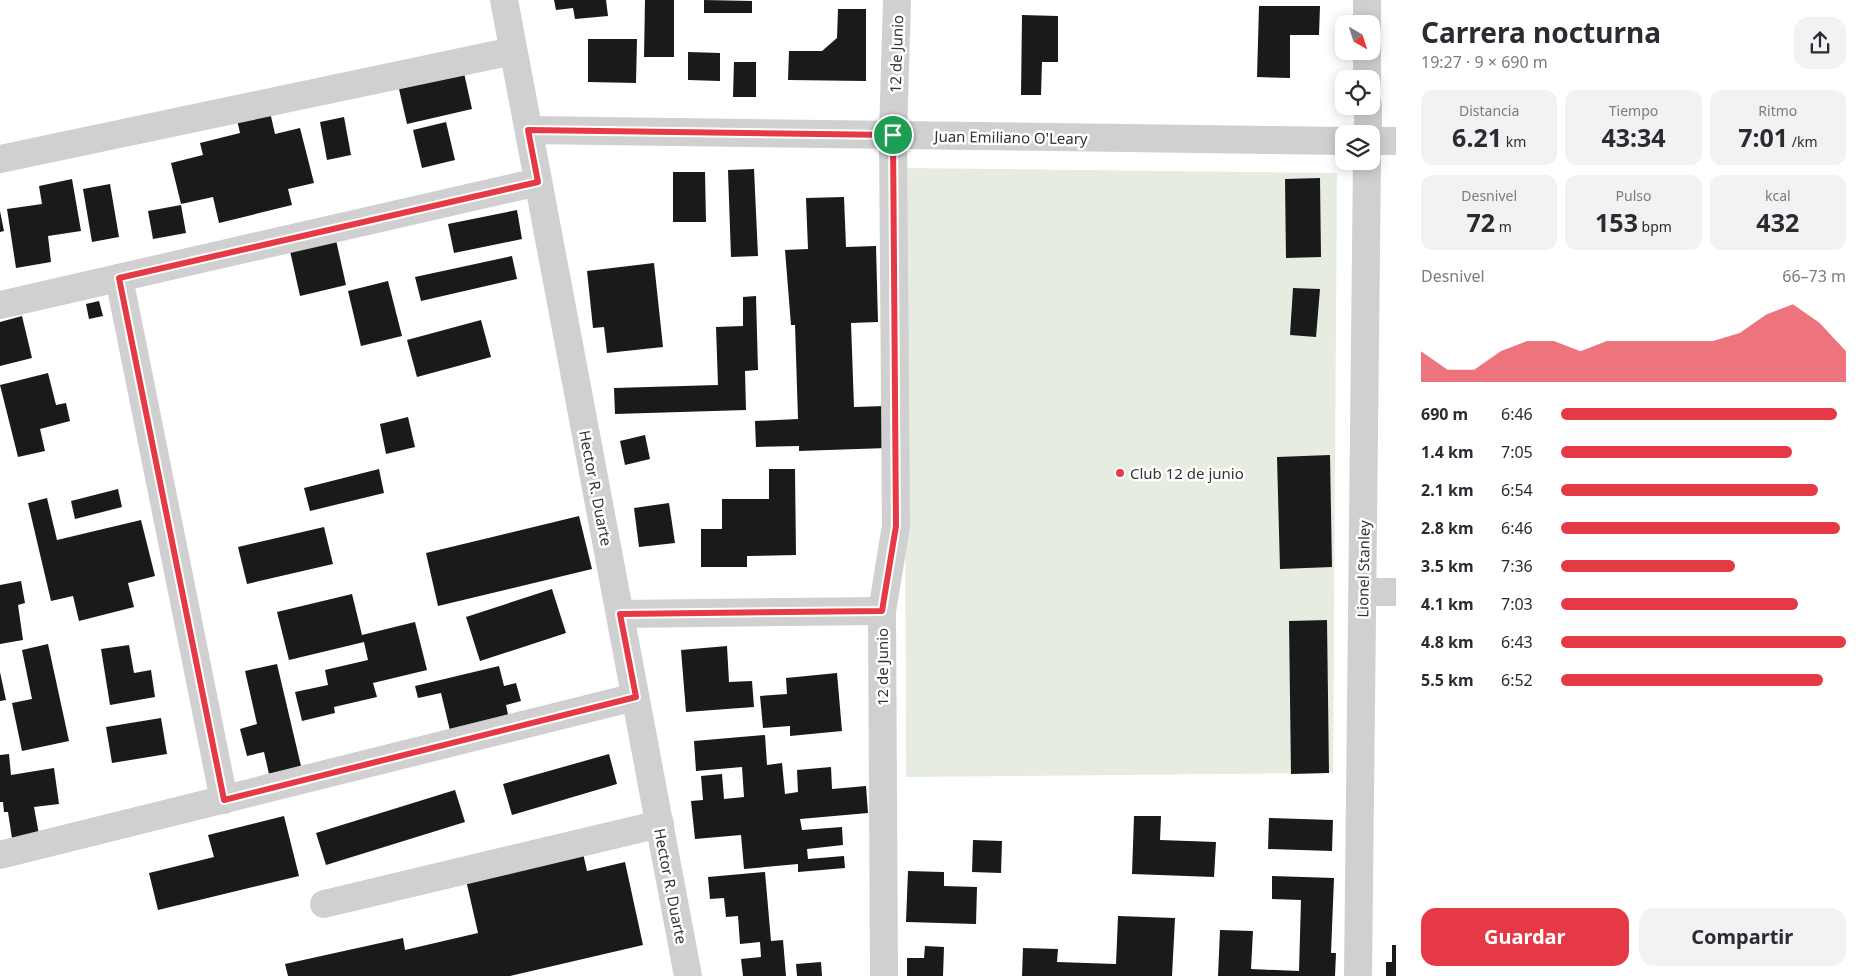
<!DOCTYPE html>
<html lang="es">
<meta charset="utf-8">
<style>
:root{--surface:#fff;--page:#f2f2f3;--text:#2b2b33;--muted:#7c7c81;--accent:#e63946}
body{margin:0;font-family:"Noto Sans",sans-serif;background:var(--page);color:var(--text);height:100vh;display:flex;flex-direction:column;font-size:19px;white-space:nowrap}
*{box-sizing:border-box;margin:0}
p{font-size:16px;color:var(--muted)}
.icon{flex:none;width:28px;height:28px;fill:none;stroke:currentColor;stroke-width:2;stroke-linecap:round;stroke-linejoin:round}
.map{position:relative;flex:1;overflow:hidden}
.side{display:flex;flex-direction:column;background:var(--surface);width:475px}
.side>*{flex:none}
.needle{width:32px;rotate:141deg}
.buttons{position:absolute;left:1335px;top:15px;display:grid;gap:10px}
.buttons a{display:grid;place-items:center;width:45px;height:45px;border-radius:10px;background:var(--surface);box-shadow:0 2px 12px #0003;font-size:25px}
.pin{position:absolute;display:grid;place-items:center;width:42px;height:42px;color:#fff;margin:-21px;border:2px solid #fff;border-radius:50%;box-shadow:0 1px 5px #0007}
.round{display:grid;place-items:center;flex:none;width:52px;height:52px;border-radius:15px;background:var(--page)}
.head{display:flex;align-items:center;justify-content:space-between;height:85px;padding:0 25px}
h1{font-size:28px;font-weight:700;line-height:38px}
.metrics{display:grid;grid-template-columns:repeat(3,1fr);gap:8px;height:85px;padding:5px 25px}
.metrics div{display:grid;align-content:center;border-radius:12px;background:var(--page);text-align:center}
.metrics b{font-size:25px;font-weight:700}
.metrics small{font-size:14px;font-weight:400}
.metrics p{font-size:14px}
.chart{height:140px;padding:10px 25px}
.chart p{display:flex;justify-content:space-between}
.chart svg{width:100%;height:90px;margin-top:5px;fill:var(--accent);opacity:.7}
.action{display:flex;gap:10px;margin-top:auto;padding:10px 25px}
.action a{flex:1;height:58px;border-radius:15px;background:var(--accent);color:#fff;font-size:20px;font-weight:700;line-height:58px;text-align:center}
.action a+a{background:var(--page);color:var(--text)}
ul{padding:0 25px;list-style:none;font-size:16px}
li{display:grid;grid-template-columns:80px 60px 1fr;align-items:center;height:38px}
li i{height:12px;border-radius:6px;background:var(--accent)}
main{display:flex;flex:1;min-height:0}
.map>svg:first-child{display:block}
</style>
<main>
<div class="map">
<svg width="1396" height="976" viewBox="0 0 1396 976">
<rect width="100%" height="100%" fill="#fff"/>
<path fill="#e6ecdf" d="M 904,168 L 1337,173 L 1333,773 L 906,777 Z"/>
<g fill="#1a1a1a">
<path d="M 554,0 L 606,0 L 608,16 L 575,19 L 573,8 L 556,10 Z"/>
<path d="M 645,0 L 674,0 L 674,57 L 644,57 Z"/>
<path d="M 704,0 L 752,1 L 752,13 L 704,13 Z"/>
<path d="M 1259,6 L 1320,6 L 1319,35 L 1290,35 L 1290,78 L 1257,77 Z"/>
<path d="M 838,9 L 866,9 L 866,81 L 788,80 L 789,51 L 822,51 L 837,38 Z"/>
<path d="M 1022,15 L 1058,16 L 1058,62 L 1042,62 L 1041,95 L 1021,95 Z"/>
<path d="M 588,39 L 637,39 L 636,83 L 588,82 Z"/>
<path d="M 688,52 L 720,53 L 720,81 L 688,80 Z"/>
<path d="M 734,62 L 756,62 L 756,97 L 733,97 Z"/>
<path d="M 464,73 L 472,109 L 407,124 L 399,89 Z"/>
<path d="M 270,112 L 275,134 L 300,128 L 314,183 L 288,189 L 292,205 L 219,223 L 213,197 L 181,204 L 171,163 L 203,155 L 200,143 L 240,133 L 237,120 Z"/>
<path d="M 344,117 L 351,155 L 327,160 L 320,122 Z"/>
<path d="M 446,122 L 455,160 L 422,168 L 413,130 Z"/>
<path d="M 754,169 L 758,256 L 731,257 L 728,170 Z"/>
<path d="M 673,172 L 705,172 L 706,222 L 673,222 Z"/>
<path d="M 1320,178 L 1321,257 L 1286,258 L 1285,179 Z"/>
<path d="M 72,179 L 81,231 L 48,236 L 51,262 L 16,268 L 7,209 L 42,204 L 39,186 Z"/>
<path d="M 110,184 L 119,237 L 92,242 L 83,189 Z"/>
<path d="M 844,197 L 846,247 L 876,246 L 878,322 L 851,323 L 854,407 L 885,406 L 887,448 L 799,451 L 799,446 L 756,447 L 755,421 L 798,419 L 795,325 L 791,325 L 785,250 L 808,249 L 806,198 Z"/>
<path d="M 181,205 L 186,233 L 153,239 L 148,211 Z"/>
<path d="M 517,210 L 522,239 L 454,253 L 448,224 Z"/>
<path d="M 0,211 L 4,231 L 0,232 Z"/>
<path d="M 336,240 L 346,285 L 300,296 L 290,251 Z"/>
<path d="M 512,256 L 517,279 L 421,301 L 415,277 Z"/>
<path d="M 654,263 L 663,347 L 607,353 L 604,327 L 593,328 L 587,271 Z"/>
<path d="M 388,281 L 402,336 L 361,346 L 348,291 Z"/>
<path d="M 1293,288 L 1320,289 L 1316,337 L 1290,335 Z"/>
<path d="M 756,296 L 758,370 L 745,371 L 746,410 L 615,414 L 614,388 L 718,385 L 716,327 L 743,326 L 743,297 Z"/>
<path d="M 99,301 L 103,316 L 89,319 L 86,304 Z"/>
<path d="M 22,316 L 32,358 L 0,366 L 0,322 Z"/>
<path d="M 481,320 L 491,357 L 417,377 L 407,340 Z"/>
<path d="M 48,373 L 56,405 L 66,403 L 70,421 L 40,429 L 45,451 L 18,457 L 0,385 Z"/>
<path d="M 408,417 L 415,447 L 386,454 L 380,424 Z"/>
<path d="M 645,435 L 650,459 L 625,465 L 620,441 Z"/>
<path d="M 1330,455 L 1332,567 L 1280,569 L 1277,457 Z"/>
<path d="M 379,469 L 384,493 L 310,511 L 304,488 Z"/>
<path d="M 769,469 L 795,469 L 796,555 L 747,556 L 747,567 L 701,567 L 701,529 L 722,529 L 722,499 L 769,499 Z"/>
<path d="M 118,489 L 122,507 L 75,519 L 71,501 Z"/>
<path d="M 47,498 L 57,540 L 141,520 L 155,576 L 128,583 L 134,607 L 79,621 L 73,596 L 51,601 L 28,503 Z"/>
<path d="M 669,503 L 675,543 L 639,547 L 634,508 Z"/>
<path d="M 579,516 L 592,569 L 438,606 L 426,553 Z"/>
<path d="M 324,527 L 333,564 L 247,584 L 238,547 Z"/>
<path d="M 21,581 L 25,603 L 18,605 L 23,640 L 0,644 L 0,585 Z"/>
<path d="M 552,589 L 566,633 L 480,661 L 466,617 Z"/>
<path d="M 352,594 L 362,635 L 415,622 L 427,670 L 373,683 L 377,697 L 334,707 L 335,713 L 302,721 L 295,692 L 328,685 L 325,670 L 368,660 L 364,642 L 289,660 L 277,612 Z"/>
<path d="M 1327,620 L 1329,773 L 1291,774 L 1289,621 Z"/>
<path d="M 48,644 L 69,741 L 22,751 L 12,703 L 32,699 L 22,650 Z"/>
<path d="M 129,645 L 134,673 L 151,670 L 155,697 L 110,705 L 101,649 Z"/>
<path d="M 727,646 L 729,682 L 752,681 L 754,707 L 686,712 L 681,650 Z"/>
<path d="M 277,664 L 301,766 L 269,774 L 264,752 L 247,756 L 240,729 L 257,724 L 245,671 Z"/>
<path d="M 499,666 L 504,686 L 516,683 L 521,701 L 506,705 L 510,724 L 452,739 L 441,693 L 418,698 L 415,686 Z"/>
<path d="M 0,672 L 6,700 L 0,701 Z"/>
<path d="M 837,673 L 842,731 L 790,736 L 790,726 L 763,728 L 760,696 L 787,694 L 786,678 Z"/>
<path d="M 161,718 L 167,754 L 112,763 L 106,727 Z"/>
<path d="M 765,735 L 767,765 L 782,763 L 785,794 L 798,792 L 797,770 L 831,767 L 832,789 L 866,786 L 868,813 L 800,819 L 802,830 L 842,827 L 843,845 L 807,849 L 808,859 L 844,856 L 845,868 L 798,872 L 798,864 L 744,869 L 741,835 L 695,839 L 691,801 L 703,800 L 701,776 L 722,774 L 724,799 L 744,797 L 742,767 L 696,771 L 694,741 Z"/>
<path d="M 9,754 L 11,775 L 54,768 L 59,804 L 34,807 L 40,840 L 13,845 L 8,812 L 4,812 L 3,802 L 0,802 L 0,755 Z"/>
<path d="M 609,754 L 617,784 L 512,815 L 503,784 Z"/>
<path d="M 455,790 L 465,822 L 326,865 L 316,833 Z"/>
<path d="M 284,816 L 299,876 L 158,910 L 149,873 L 214,857 L 208,835 Z"/>
<path d="M 1134,816 L 1161,816 L 1160,840 L 1216,842 L 1214,877 L 1132,874 Z"/>
<path d="M 1269,818 L 1333,820 L 1332,851 L 1268,849 Z"/>
<path d="M 973,840 L 1002,841 L 1001,873 L 972,872 Z"/>
<path d="M 583,853 L 587,871 L 625,862 L 643,945 L 510,976 L 288,976 L 285,964 L 403,938 L 405,950 L 478,933 L 466,880 Z"/>
<path d="M 908,871 L 944,872 L 944,886 L 977,887 L 976,924 L 906,922 Z"/>
<path d="M 765,872 L 771,941 L 783,940 L 786,976 L 743,976 L 741,959 L 761,957 L 760,942 L 740,944 L 738,916 L 726,917 L 724,898 L 710,899 L 708,877 Z"/>
<path d="M 1272,876 L 1334,878 L 1331,953 L 1336,953 L 1335,976 L 1218,976 L 1220,930 L 1253,931 L 1251,969 L 1299,971 L 1301,900 L 1272,899 Z"/>
<path d="M 1118,916 L 1175,918 L 1172,976 L 1022,976 L 1023,948 L 1058,949 L 1057,962 L 1116,964 Z"/>
<path d="M 1392,945 L 1396,945 L 1396,976 L 1386,976 L 1386,962 L 1392,962 Z"/>
<path d="M 925,946 L 944,947 L 943,976 L 907,976 L 907,958 L 924,958 Z"/>
<path d="M 821,962 L 822,976 L 797,976 L 796,964 Z"/>
</g>
<g fill="none" stroke-linecap="round" stroke-linejoin="round">
<g stroke="#d0d0d0" stroke-width="28">
<path d="M 504,0 L 688,976"/>
<path d="M 1367,0 L 1367,24"/>
<path d="M 1367,51 L 1367,79"/>
<path d="M 1368,106 L 1368,134"/>
<path d="M 529,130 L 1344,141"/>
<path d="M 1371,141 L 1396,141"/>
<path d="M 0,159 L 513,51"/>
<path d="M 119,278 L 224,800"/>
<path d="M 0,305 L 538,182"/>
<path d="M 1363,592 L 1396,592"/>
<path d="M 620,614 L 882,611"/>
<path d="M 0,855 L 635,697"/>
<path d="M 324,904 L 660,824"/>
<path d="M 884,976 L 882,611 L 896,526 L 893,135 L 897,0"/>
<path d="M 1358,976 L 1367,161"/>
</g>
</g>
<g fill="none" stroke-linecap="round" stroke-linejoin="round">
<defs>
<path id="route" d="M 528,130 L 893,135 L 896,526 L 882,611 L 620,614 L 636,697 L 224,800 L 119,278 L 538,182 Z"/>
</defs>
<use href="#route" stroke="#fff" stroke-width="10"/>
<use href="#route" stroke="#e63946" stroke-width="6"/>
</g>
<circle fill="#e63946" stroke="#fff" stroke-width="2" cx="1120" cy="473" r="5"/>
<g text-anchor="middle" dominant-baseline="central" stroke-width="5" stroke-linejoin="round" paint-order="stroke">
<g font-size="15" fill="#333" stroke="#fff">
<text transform="translate(896 54) rotate(-88)">12 de Junio</text>
<text transform="translate(1011 137) rotate(1)">Juan Emiliano O'Leary</text>
<text transform="translate(596 488) rotate(79)">Hector R. Duarte</text>
<text transform="translate(1363 569) rotate(-89)">Lionel Stanley</text>
<text transform="translate(882 667) rotate(-90)">12 de Junio</text>
<text transform="translate(671 886) rotate(79)">Hector R. Duarte</text>
</g>
<g font-size="15" fill="#333" stroke="#fff" text-anchor="start">
<text x="1130" y="473">Club 12 de junio</text>
</g>
</g>
</svg>
<div class="buttons">
<a><svg class="needle" viewBox="-14 -14 28 28"><path d="M0-13l5 13h-10z" fill="#e53935"/><path d="M0 13l5-13h-10z" fill="#7c7c81"/></svg></a>
<a><svg class="icon" aria-label="locate" viewBox="0 0 24 24"><circle cx="12" cy="12" r="6"/><path d="M12 2v4M12 18v4M2 12h4M18 12h4"/></svg></a>
<a><svg class="icon" aria-label="layers" viewBox="0 0 24 24"><path d="M12 4l9 5-9 5-9-5zM3 14l9 5 9-5"/></svg></a>
</div>
<div class="pin" style="left:893px;top:135px;background:#1e9e55"><svg class="icon" aria-label="arrive" viewBox="0 0 24 24"><path d="M6 21V4h12l-3 4 3 4H6"/></svg></div>
</div>
<section class="side">
<div class="head"><div><h1>Carrera nocturna</h1><p>19:27 · 9 × 690 m</p></div><a class="round"><svg class="icon" aria-label="share" viewBox="0 0 24 24"><path d="M12 15V3M7 8l5-5 5 5M5 13v7h14v-7"/></svg></a></div>
<div class="metrics">
<div><p>Distancia</p><b>6.21<small> km</small></b></div>
<div><p>Tiempo</p><b>43:34</b></div>
<div><p>Ritmo</p><b>7:01<small> /km</small></b></div>
</div>
<div class="metrics">
<div><p>Desnivel</p><b>72<small> m</small></b></div>
<div><p>Pulso</p><b>153<small> bpm</small></b></div>
<div><p>kcal</p><b>432</b></div>
</div>
<div class="chart"><p><span>Desnivel</span>66–73 m</p>
<svg viewBox="0 0 160 44" preserveAspectRatio="none"><path d="M0 44V29L10 38L20 38L30 29L40 24L50 24L60 29L70 24L80 24L90 24L100 24L110 24L120 20L130 11L140 6L150 15L160 29V44z"/></svg>
</div>
<ul>
<li><b>690 m</b>6:46<i style="width:97%"></i></li>
<li><b>1.4 km</b>7:05<i style="width:81%"></i></li>
<li><b>2.1 km</b>6:54<i style="width:90%"></i></li>
<li><b>2.8 km</b>6:46<i style="width:98%"></i></li>
<li><b>3.5 km</b>7:36<i style="width:61%"></i></li>
<li><b>4.1 km</b>7:03<i style="width:83%"></i></li>
<li><b>4.8 km</b>6:43<i style="width:100%"></i></li>
<li><b>5.5 km</b>6:52<i style="width:92%"></i></li>
</ul>
<div class="action"><a>Guardar</a><a>Compartir</a></div>
</section>
</main>
